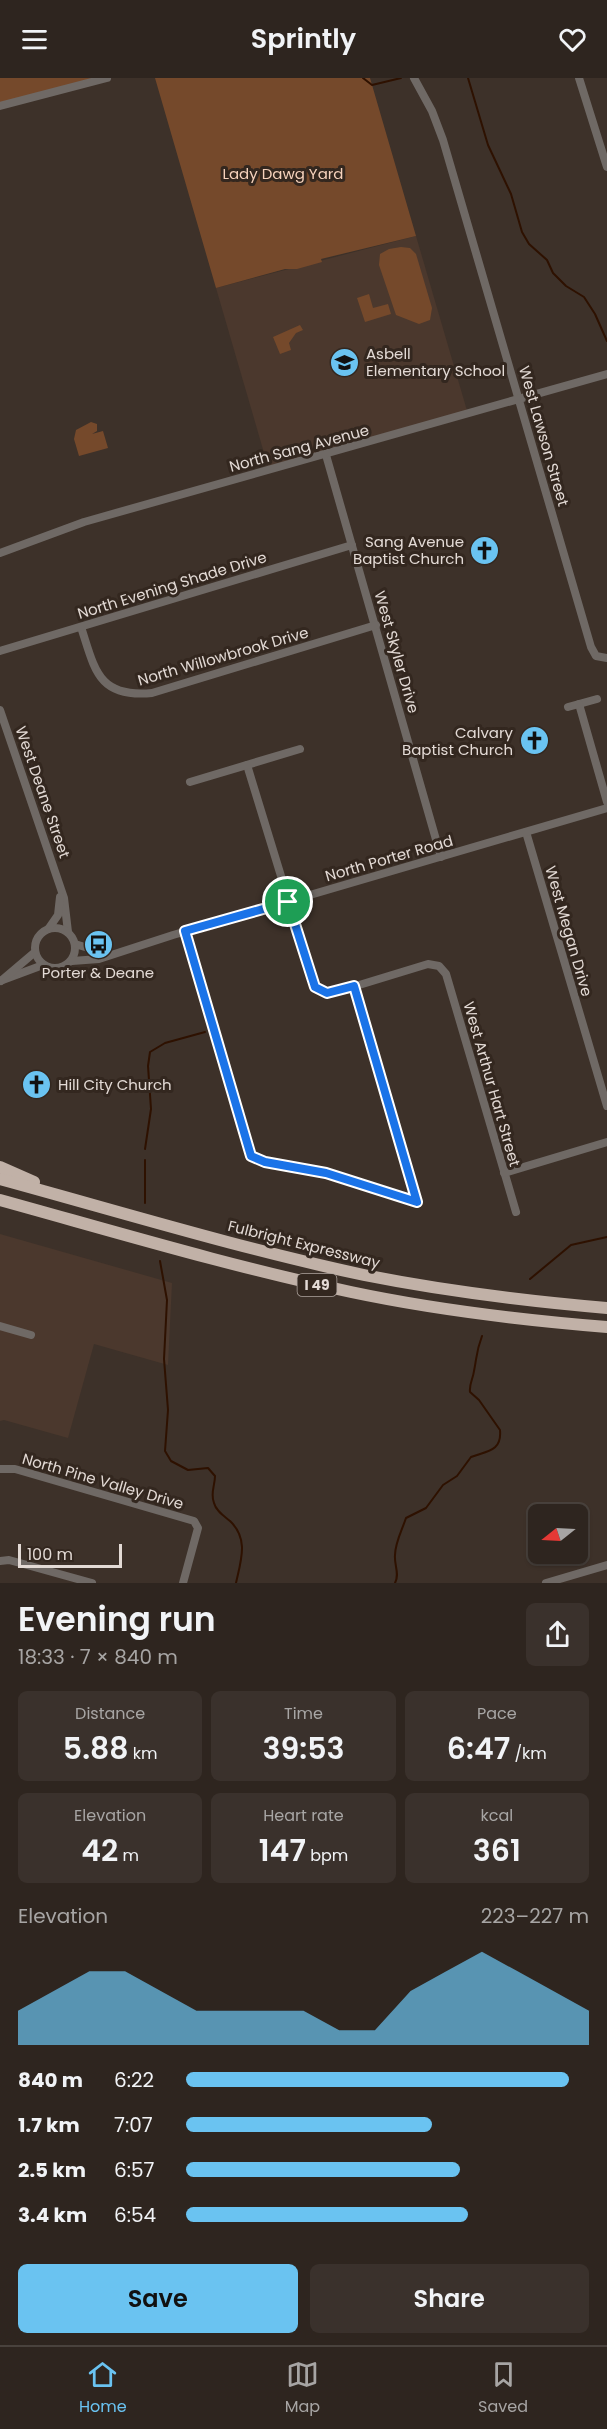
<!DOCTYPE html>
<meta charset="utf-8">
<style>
:root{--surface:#2e251f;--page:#3a312c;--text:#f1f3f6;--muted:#a7a5a4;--line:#49423d;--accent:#6ac3f1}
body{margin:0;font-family:Poppins,sans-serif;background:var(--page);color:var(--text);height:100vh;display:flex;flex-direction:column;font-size:22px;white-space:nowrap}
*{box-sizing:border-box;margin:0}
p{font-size:20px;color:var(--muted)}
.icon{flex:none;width:33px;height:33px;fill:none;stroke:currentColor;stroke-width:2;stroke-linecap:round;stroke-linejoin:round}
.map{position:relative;height:1505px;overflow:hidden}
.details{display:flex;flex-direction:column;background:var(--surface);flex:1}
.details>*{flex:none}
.needle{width:39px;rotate:252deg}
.buttons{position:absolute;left:528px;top:1426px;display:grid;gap:12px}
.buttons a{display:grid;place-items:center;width:60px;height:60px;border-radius:9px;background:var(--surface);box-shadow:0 2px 4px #0004,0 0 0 2px var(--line);font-size:30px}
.scale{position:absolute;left:18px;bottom:15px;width:104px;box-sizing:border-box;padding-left:6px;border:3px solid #e3dad5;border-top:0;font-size:16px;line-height:21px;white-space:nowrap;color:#e3dad5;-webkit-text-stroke:4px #33271f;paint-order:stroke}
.pin{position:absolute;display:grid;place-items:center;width:51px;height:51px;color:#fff;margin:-26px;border:3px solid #fff;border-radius:50%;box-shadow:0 2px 6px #0007}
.round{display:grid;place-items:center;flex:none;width:63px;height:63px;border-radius:9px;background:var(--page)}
.summary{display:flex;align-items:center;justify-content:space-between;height:102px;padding:0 18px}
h1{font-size:33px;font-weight:600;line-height:45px}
.figures{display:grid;grid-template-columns:repeat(3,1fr);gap:9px;height:102px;padding:6px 18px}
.figures div{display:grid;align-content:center;border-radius:9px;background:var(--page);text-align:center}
.figures b{font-size:30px;font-weight:600}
.figures small{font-size:16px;font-weight:400}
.figures p{font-size:16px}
.chart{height:168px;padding:12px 18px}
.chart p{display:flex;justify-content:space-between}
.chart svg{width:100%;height:108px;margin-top:6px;fill:var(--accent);opacity:.7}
.primary-button{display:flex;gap:12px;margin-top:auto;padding:12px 18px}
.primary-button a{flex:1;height:69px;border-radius:9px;background:var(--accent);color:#111;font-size:24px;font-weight:600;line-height:69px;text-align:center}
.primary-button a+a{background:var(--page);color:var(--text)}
ul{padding:0 18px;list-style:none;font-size:20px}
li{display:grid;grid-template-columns:96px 72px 1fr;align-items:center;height:45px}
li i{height:15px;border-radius:8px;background:var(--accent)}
header{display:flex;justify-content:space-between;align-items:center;height:78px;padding:0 18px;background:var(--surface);font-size:27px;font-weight:600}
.tab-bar{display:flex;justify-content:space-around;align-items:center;height:84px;border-top:2px solid var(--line);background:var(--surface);font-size:16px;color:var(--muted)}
.tab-bar a{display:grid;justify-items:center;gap:3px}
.tab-bar .current{color:var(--accent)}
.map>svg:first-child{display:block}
</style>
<header><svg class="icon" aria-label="menu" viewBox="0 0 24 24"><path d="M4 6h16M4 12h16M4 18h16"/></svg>Sprintly<svg class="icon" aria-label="heart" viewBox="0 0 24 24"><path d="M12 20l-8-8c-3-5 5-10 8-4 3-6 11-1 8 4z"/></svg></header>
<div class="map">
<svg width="607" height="1505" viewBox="0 0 607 1505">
<rect width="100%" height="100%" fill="#3d3129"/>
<g fill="#4b382d">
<path d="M 416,158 L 468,336 L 269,392 L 216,210 Z"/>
<path d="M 0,1156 L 172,1205 L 168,1287 L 94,1266 L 68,1360 L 4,1342 L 0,1343 Z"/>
</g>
<g fill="#75492b">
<path d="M 0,0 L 107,0 L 0,28 Z"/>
<path d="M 155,0 L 370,0 L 416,158 L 321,181 L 322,184 L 297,191 L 285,191 L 216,210 Z"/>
<path d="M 401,169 L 410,170 L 416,176 L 432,230 L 430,242 L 419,246 L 396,237 L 379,187 L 380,176 L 389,171 Z"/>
<path d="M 369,216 L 373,230 L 388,226 L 391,236 L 365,244 L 357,220 Z"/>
<path d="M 300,247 L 303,252 L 296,255 L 289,265 L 291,272 L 280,276 L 273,259 Z"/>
<path d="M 91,344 L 97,346 L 97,353 L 92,356 L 103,353 L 108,370 L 79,378 L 74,361 L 76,352 Z"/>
</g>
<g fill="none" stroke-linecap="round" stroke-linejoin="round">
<g stroke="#2e1100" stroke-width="2">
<path d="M 363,0 L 372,7 L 401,0"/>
<path d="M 468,0 L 488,67 L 511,116 L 522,154 L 529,166 L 547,182 L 553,195 L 566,208 L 584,219 L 595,236 L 607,263"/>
<path d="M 145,1071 L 151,1031 L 148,988 L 150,974 L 165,965 L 205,954"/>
<path d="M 145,1125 L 145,1082"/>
<path d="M 160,1183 L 167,1222 L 164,1281 L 168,1332 L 165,1373 L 171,1383 L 188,1392 L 208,1390 L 215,1398 C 215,1408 210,1415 214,1425 C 216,1433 224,1438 230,1443 C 249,1461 241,1482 236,1505"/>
<path d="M 530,1201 L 571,1167 L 607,1159"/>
<path d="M 395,1505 C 400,1496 394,1487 395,1477 C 395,1465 402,1452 406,1440 L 426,1430 L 443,1407 L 457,1398 L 471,1379 C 486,1373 502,1374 500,1352 L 479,1322 L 470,1314 C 469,1306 473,1301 474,1293 C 477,1278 476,1274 482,1258"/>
</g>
<g stroke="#6f6965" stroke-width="8">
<path d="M 414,0 L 432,33 L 443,62 L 591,569 L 596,578 L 607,580"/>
<path d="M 579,0 L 607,89"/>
<path d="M 0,28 L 107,0"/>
<path d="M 326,377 L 441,779"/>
<path d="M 0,475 L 84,444 L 607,296"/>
<path d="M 81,549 C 95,592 98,620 152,615 L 376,547"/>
<path d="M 0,573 L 352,467"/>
<path d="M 597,621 L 579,626 L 607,724"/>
<path d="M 568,629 L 579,626"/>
<path d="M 0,632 L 64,820 L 68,854"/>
<path d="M 247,687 L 315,909 L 327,915 L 333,915 L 428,886 L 439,888 L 446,896 L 516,1134"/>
<path d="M 190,704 L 300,671"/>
<path d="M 526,754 L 607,1028"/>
<circle cx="55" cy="870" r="20"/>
<path d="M 49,850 L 58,837 L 60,819"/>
<path d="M 185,853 L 251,1078 L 265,1085 L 326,1095 L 417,1124"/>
<path d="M 75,866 L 108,876"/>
<path d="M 72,883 L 99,881 L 173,857 L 607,730"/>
<path d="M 0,903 L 43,887"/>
<path d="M 1,903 L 35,874"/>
<path d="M 354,908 L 417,1124"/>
<path d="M 504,1095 L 607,1064"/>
<path d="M 0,1248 L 31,1257"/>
<path d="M 0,1391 L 15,1391 L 194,1443 L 198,1450 L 183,1505"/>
<path d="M 0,1483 L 9,1482 L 92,1505"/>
<path d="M 546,1505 L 607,1487"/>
</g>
<g stroke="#c1b1a7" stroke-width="12">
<path d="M 0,1089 L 34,1104"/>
<path d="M 0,1101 C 121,1134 242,1171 364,1197 C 444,1213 526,1223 607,1230"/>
<path d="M 0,1122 C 116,1154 233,1189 351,1214 C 436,1232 521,1242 607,1249"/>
</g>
</g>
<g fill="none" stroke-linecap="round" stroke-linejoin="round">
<defs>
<path id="route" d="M 288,824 L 315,909 L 327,915 L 354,908 L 417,1124 L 326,1095 L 265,1084 L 251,1078 L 185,853 Z"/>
</defs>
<use href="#route" stroke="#fff" stroke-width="12"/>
<use href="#route" stroke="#1a73e8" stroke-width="8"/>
</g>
<defs>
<symbol id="school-disc" viewBox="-11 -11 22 22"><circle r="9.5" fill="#6ac3f1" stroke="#33271f"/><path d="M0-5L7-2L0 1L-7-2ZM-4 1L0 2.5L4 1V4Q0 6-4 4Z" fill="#111"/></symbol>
<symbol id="church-disc" viewBox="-11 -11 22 22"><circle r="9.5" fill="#6ac3f1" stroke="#33271f"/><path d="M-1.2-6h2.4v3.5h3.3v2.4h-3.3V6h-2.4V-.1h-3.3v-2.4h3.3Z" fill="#111"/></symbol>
<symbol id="bus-disc" viewBox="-11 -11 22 22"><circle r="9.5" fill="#6ac3f1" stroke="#33271f"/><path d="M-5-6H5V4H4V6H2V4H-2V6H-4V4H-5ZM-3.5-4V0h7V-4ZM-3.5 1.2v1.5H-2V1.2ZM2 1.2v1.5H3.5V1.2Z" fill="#111"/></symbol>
</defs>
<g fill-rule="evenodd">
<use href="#school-disc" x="328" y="268" width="33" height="33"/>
<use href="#church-disc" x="468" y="456" width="33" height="33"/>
<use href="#church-disc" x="518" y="646" width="33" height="33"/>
<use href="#bus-disc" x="82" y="850" width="33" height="33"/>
<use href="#church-disc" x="20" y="990" width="33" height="33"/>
</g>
<g text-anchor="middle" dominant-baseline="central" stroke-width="6" stroke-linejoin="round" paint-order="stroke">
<rect fill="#33271f" stroke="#aea49e" stroke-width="1.5" x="297.5" y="1196" width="39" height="22" rx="4.5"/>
<g font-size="14" font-weight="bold" fill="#e3dad5">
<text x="317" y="1207">I 49</text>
</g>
<g font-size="15" fill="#f6d2bc" stroke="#33271f">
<text x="283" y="95">Lady Dawg Yard</text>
</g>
<g font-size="15" fill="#e3dad5" stroke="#33271f" text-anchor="start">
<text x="366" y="275">Asbell<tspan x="366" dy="17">Elementary School</tspan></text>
<text x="464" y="463" text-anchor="end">Sang Avenue<tspan x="464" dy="17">Baptist Church</tspan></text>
<text x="513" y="654" text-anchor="end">Calvary<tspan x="513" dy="17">Baptist Church</tspan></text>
<text x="98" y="894" text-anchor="middle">Porter &amp; Deane</text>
<text x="58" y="1006">Hill City Church</text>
</g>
<g font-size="15" fill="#e3dad5" stroke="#33271f">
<text transform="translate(544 358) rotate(74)">West Lawson Street</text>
<text transform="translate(299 370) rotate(-15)">North Sang Avenue</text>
<text transform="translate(172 507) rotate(-17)">North Evening Shade Drive</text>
<text transform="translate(397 574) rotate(74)">West Skyler Drive</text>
<text transform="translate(223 578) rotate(-16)">North Willowbrook Drive</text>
<text transform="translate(43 714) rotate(71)">West Deane Street</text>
<text transform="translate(389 780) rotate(-16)">North Porter Road</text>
<text transform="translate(569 853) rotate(74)">West Megan Drive</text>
<text transform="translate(492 1006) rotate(74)">West Arthur Hart Street</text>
<text transform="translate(304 1166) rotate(14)">Fulbright Expressway</text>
<text transform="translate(103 1403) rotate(16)">North Pine Valley Drive</text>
</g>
</g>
</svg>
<div class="buttons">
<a><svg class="needle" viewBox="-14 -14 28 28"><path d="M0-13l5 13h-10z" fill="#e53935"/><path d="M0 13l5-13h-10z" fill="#a7a5a4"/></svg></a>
</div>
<div class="scale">100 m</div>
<div class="pin" style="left:288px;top:824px;background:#1e9e55"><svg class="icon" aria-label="arrive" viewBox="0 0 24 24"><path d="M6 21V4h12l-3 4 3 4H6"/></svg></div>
</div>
<section class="details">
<div class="summary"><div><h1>Evening run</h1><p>18:33 · 7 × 840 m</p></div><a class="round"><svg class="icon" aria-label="share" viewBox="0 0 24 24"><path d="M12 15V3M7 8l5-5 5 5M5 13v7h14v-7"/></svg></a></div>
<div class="figures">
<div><p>Distance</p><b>5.88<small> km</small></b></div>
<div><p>Time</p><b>39:53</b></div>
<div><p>Pace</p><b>6:47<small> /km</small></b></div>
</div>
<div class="figures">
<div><p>Elevation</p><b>42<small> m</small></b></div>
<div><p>Heart rate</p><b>147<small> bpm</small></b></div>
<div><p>kcal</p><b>361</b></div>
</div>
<div class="chart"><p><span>Elevation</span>223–227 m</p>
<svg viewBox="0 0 160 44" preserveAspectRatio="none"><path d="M0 44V30L10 22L20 14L30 14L40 22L50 30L60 30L70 30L80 30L90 38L100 38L110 22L120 14L130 6L140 14L150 22L160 30V44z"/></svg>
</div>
<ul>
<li><b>840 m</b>6:22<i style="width:95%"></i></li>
<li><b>1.7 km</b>7:07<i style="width:61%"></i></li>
<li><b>2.5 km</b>6:57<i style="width:68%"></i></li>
<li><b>3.4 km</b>6:54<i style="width:70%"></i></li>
</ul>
<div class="primary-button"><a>Save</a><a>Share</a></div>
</section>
<nav class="tab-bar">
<a class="current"><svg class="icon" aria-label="home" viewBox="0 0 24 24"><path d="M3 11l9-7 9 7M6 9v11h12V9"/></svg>Home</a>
<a><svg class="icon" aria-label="map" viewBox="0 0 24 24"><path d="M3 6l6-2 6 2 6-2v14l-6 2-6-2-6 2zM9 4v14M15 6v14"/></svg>Map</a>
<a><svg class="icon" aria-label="saved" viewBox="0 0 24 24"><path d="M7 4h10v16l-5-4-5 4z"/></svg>Saved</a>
</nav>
